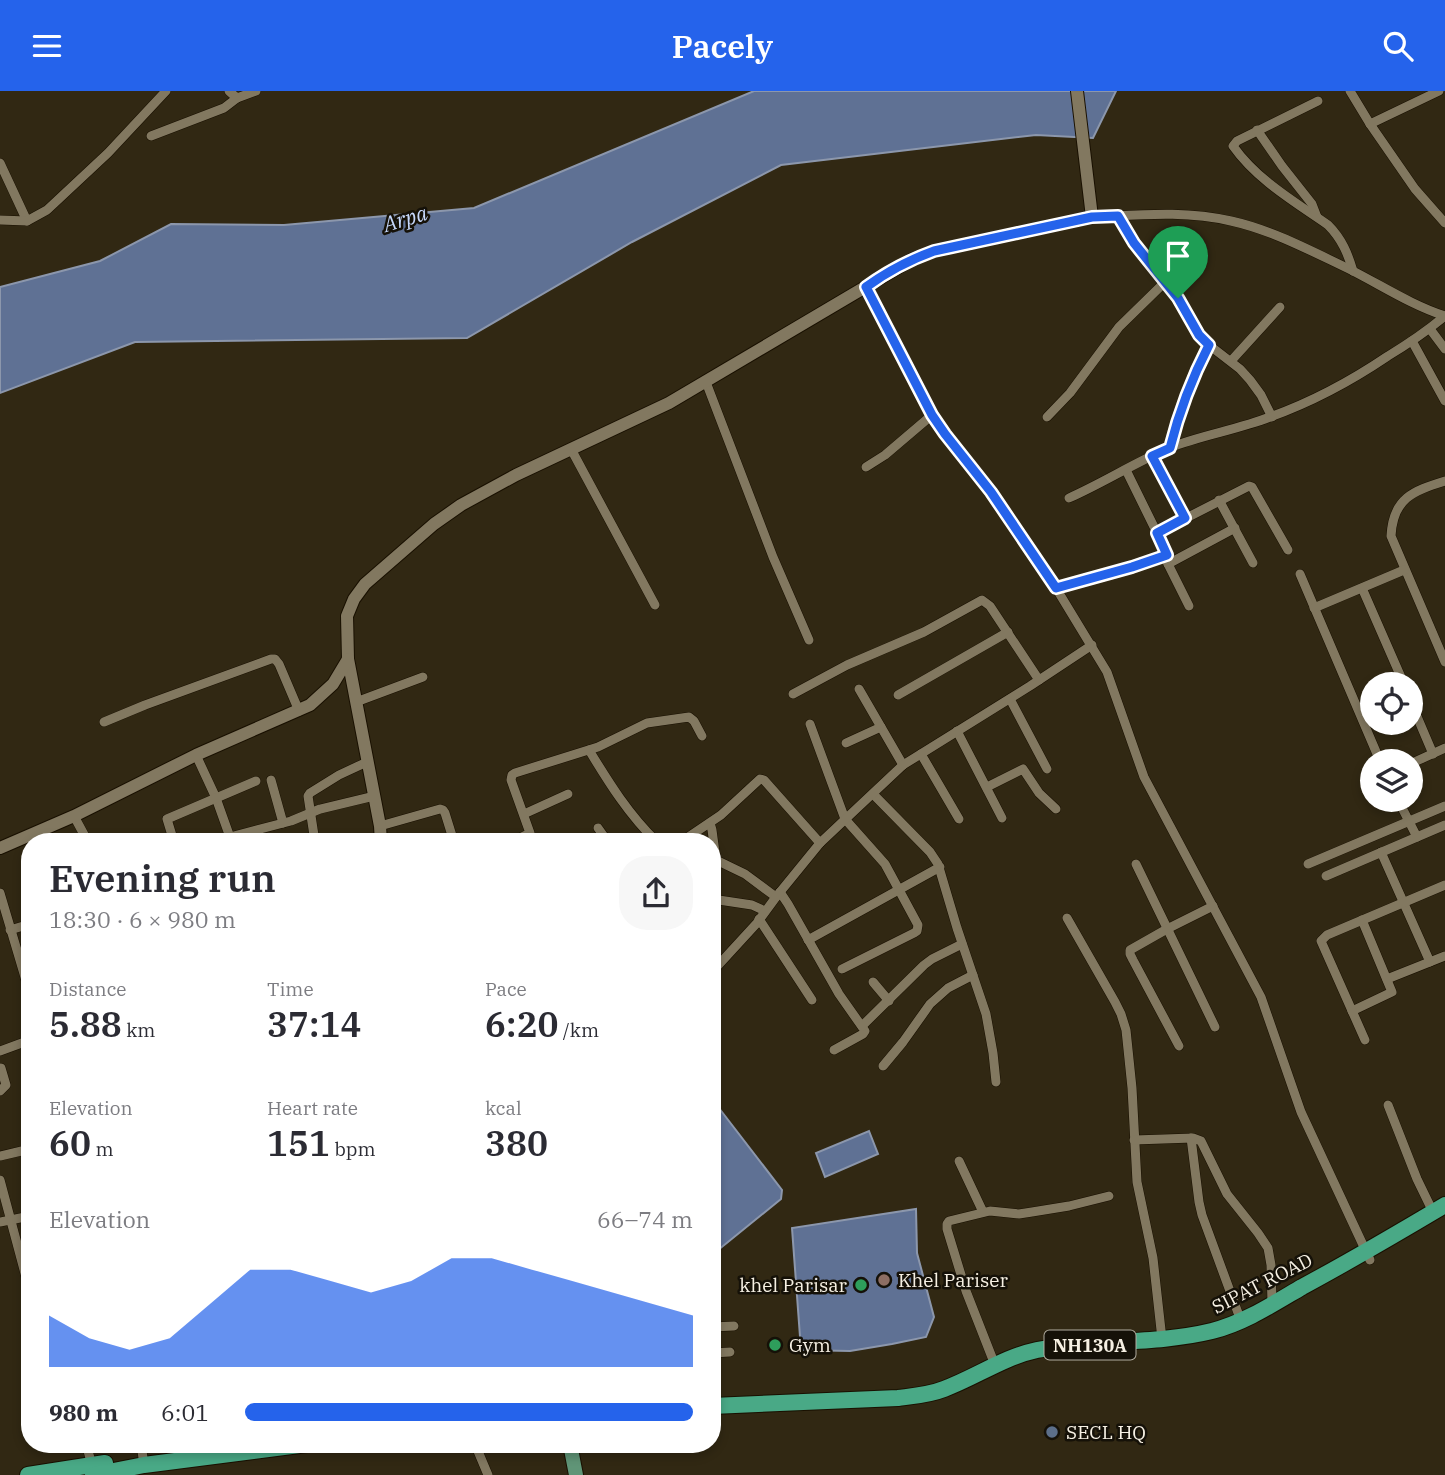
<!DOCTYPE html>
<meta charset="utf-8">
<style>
:root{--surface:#fff;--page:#f7f7f7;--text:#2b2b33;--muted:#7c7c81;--accent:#2563eb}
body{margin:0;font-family:"IBM Plex Serif",serif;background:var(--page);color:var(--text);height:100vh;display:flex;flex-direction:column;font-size:26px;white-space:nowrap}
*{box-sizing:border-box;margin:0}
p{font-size:23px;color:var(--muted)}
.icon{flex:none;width:38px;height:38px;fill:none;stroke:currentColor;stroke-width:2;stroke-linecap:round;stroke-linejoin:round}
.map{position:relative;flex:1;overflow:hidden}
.side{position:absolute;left:21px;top:742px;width:700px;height:620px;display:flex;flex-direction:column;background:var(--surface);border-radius:28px;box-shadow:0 4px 10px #0003}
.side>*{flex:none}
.buttons{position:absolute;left:1360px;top:581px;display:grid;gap:14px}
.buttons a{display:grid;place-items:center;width:63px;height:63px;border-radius:50%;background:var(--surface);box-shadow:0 4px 10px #0003;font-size:35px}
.pin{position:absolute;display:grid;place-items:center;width:60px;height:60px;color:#fff;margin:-72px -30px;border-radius:50% 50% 50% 0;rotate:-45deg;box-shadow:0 0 7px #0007}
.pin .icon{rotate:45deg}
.round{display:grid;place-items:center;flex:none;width:74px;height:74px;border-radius:28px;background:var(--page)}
.head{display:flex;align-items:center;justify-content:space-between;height:119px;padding:0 28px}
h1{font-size:38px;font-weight:600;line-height:52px}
.metrics{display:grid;grid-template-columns:repeat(3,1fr);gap:10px;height:119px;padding:7px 28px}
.metrics div{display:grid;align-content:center}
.metrics b{font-size:35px;font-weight:600}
.metrics small{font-size:19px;font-weight:400}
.metrics p{font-size:19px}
.chart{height:196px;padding:14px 28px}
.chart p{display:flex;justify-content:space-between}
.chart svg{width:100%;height:126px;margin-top:7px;fill:var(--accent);opacity:.7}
ul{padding:0 28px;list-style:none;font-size:23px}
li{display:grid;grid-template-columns:112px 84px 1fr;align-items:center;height:52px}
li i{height:18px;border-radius:9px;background:var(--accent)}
header{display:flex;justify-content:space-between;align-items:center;height:91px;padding:0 28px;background:var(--accent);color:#fff;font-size:32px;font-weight:600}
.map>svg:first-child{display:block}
</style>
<header><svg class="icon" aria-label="menu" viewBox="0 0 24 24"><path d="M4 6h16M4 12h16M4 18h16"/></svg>Pacely<svg class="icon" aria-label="search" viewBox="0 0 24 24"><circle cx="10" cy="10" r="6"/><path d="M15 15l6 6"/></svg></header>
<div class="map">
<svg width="1445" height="1384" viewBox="0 0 1445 1384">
<rect width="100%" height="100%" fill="#312813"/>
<g fill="#5f7194" stroke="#8c97ac" stroke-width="2">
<path d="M 754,0 L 1116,0 L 1093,47 L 1036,44 L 781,74 L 632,151 L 467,247 L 135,251 L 0,302 L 0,196 L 100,170 L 171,133 L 284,134 L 474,117 Z"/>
<path d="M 712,1008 L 782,1099 L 781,1108 L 712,1164 Z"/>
<path d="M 869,1040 L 878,1063 L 825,1086 L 816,1062 Z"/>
<path d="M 916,1118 L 917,1162 L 934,1226 L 926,1246 L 892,1253 L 850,1260 L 801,1259 L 792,1137 Z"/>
</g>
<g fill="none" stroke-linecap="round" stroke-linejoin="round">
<defs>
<g id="street">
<path d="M 229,0 L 237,7 L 256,0"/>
<path d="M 1350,0 L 1370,33 L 1415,98 L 1445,132"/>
<path d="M 1318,10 L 1237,50 L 1233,55 C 1257,89 1295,111 1328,134 C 1342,148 1348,163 1353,180"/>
<path d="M 1370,33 L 1439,0"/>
<path d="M 1257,39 L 1282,75 L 1312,113 L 1317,126"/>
<path d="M 151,45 L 224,17 L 237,7"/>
<path d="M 0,72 L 27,130"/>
<path d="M 1118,125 L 1134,152 L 1178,207 L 1199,244 L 1209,254 L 1240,278 L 1250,289 L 1261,304 L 1272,326"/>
<path d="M 1092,126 C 1138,124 1185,119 1231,130 C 1272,139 1311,160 1349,178 C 1381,194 1411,214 1445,225"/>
<path d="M 0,129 L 27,130 L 47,119 L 108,62 L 166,0"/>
<path d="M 866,196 L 932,324 L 945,343 L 991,401 L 1056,497 L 1107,581 L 1144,686 L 1261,906 L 1301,1021 L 1370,1169"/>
<path d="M 1430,238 L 1445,258"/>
<path d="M 1412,250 L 1445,310"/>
<path d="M 1231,270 L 1280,216"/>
<path d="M 706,291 L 773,466 L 809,549"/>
<path d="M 1047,326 L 1070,302 L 1119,236 L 1165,191"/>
<path d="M 1170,357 C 1178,321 1192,287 1209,254"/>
<path d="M 571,358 L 655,514"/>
<path d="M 1152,365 L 1185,427"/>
<path d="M 866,376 L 885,364 L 932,324"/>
<path d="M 1126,379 L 1157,442 L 1165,459 L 1168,473 L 1189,515"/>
<path d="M 1445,390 C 1413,400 1393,407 1391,445 L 1445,571"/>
<path d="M 1069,407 C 1103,392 1134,372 1169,357 C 1201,344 1237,339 1270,326 C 1312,311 1351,290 1388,265 C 1408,253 1427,240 1445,225"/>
<path d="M 1219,409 L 1253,472"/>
<path d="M 1157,442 L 1249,395 L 1252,396 L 1288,459"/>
<path d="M 1168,473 L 1235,437"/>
<path d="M 1300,483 L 1380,670"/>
<path d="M 1056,497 L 1132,476 L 1167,464"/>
<path d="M 1362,497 L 1404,593"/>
<path d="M 1314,517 L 1404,479"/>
<path d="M 859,598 L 903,674"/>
<path d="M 793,603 L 847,574 L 924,541 L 982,509 L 990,515 L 1039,589"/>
<path d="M 898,604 L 1008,541"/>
<path d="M 1010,608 L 1047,678"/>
<path d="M 1410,609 L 1433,663"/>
<path d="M 356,611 L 423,586"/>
<path d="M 104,631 L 145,614 L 271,568 L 275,568 L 279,573 L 299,620"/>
<path d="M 810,633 L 845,728 L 885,773 L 918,834 L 917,840 L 914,842 L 842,878"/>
<path d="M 957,640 L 1002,727"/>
<path d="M 846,652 L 881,636"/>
<path d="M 589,659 C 609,692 629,724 657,751"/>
<path d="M 921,663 L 959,728"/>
<path d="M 196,664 L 216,707 L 231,749"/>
<path d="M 1410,673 L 1445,657"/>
<path d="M 271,689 L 283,732"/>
<path d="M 987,696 L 1023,678 L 1039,702 L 1056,718"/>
<path d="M 873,703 L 930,761 L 938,773 L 957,837 L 986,923 L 993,962 L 996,991"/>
<path d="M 1398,709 L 1417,746"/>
<path d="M 524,723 L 568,703"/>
<path d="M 74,725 L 88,751"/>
<path d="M 710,732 L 712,739 L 716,769 L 745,783 L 776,806"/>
<path d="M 380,735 L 440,718 L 443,719 L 445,722 L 454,751"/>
<path d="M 598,737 L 608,751"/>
<path d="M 230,746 L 291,730 L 320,718 L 374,705"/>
<path d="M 174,751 L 167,728 L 256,690"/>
<path d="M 315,751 L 308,705 L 310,702 L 339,684 L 367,671"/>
<path d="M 512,751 L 530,742 L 511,689 L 512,684 L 515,682 L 598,656 L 647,632 L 689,626 L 694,630 L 702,645"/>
<path d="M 681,751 L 721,724 L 760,688 L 764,689 L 820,752"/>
<path d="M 1381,761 L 1430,871"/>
<path d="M 1136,773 L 1215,936"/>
<path d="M 1308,773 L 1445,715"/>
<path d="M 1326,785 L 1445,734"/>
<path d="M 780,801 L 788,813 L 839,903 L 865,940 L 863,943 L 834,959"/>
<path d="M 0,802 L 30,903"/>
<path d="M 712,808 L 752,814 L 765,820"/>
<path d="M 1067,827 L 1115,911 L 1121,923 L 1126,939 L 1132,997 L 1137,1091 L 1153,1167 L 1162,1248"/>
<path d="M 759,828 L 812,909"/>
<path d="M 10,839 L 30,833"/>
<path d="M 808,849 L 940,776"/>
<path d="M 712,881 L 757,832 L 776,806 L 820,752 L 903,674 L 1030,595 L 1092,554"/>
<path d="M 1387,888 L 1445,865"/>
<path d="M 873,891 L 889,910"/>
<path d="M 1352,920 L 1392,901 L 1362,829"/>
<path d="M 862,935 L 924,874 L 932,868 L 962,853"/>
<path d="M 1365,949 L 1321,850 L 1327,844 L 1445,794"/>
<path d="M 1179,955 L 1133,869 L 1130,863 L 1130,859 L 1167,838 L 1213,815"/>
<path d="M 0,960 L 30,949"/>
<path d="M 883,975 L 903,951 L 930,913 L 948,897 L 973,884"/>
<path d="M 0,1000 L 6,994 L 1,977"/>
<path d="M 1388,1014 L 1417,1088 L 1433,1121"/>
<path d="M 1191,1047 L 1199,1111 L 1202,1124 L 1241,1230"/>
<path d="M 1134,1049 L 1193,1047 L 1201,1050 L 1227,1103 L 1258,1142 L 1268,1157 L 1271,1174 L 1272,1213"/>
<path d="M 0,1065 L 30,1058"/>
<path d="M 959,1070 L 983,1121"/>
<path d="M 0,1089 L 30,1201"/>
<path d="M 0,1131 L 30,1125"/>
<path d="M 712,1236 L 734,1235"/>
<path d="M 712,1262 L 730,1261"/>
<path d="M 995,1274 L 966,1200 L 947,1138 L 947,1133 L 949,1130 L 990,1120 L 1019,1123 L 1032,1121 L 1069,1115 L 1109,1105"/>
<path d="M 86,1353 L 92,1374"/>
<path d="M 141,1353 L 144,1374"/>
<path d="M 475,1353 L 488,1384"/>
<path d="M 214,1356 L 215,1353"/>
</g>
<g id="secondary">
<path d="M 381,751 L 380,735 L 348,568 L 347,525 L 354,508 L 365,493 L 434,433 L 461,414 L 516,384 L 669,312 L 911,169 L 934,160 L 1092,126 L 1077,0"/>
<path d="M 0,757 L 74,725 L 196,664 L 310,614 L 333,593 L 348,568"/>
</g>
<path id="primary" d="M 570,1353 L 576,1384"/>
<g id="highway">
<path d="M 712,1315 L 898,1307 C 914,1305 929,1304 944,1298 C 976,1286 1004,1266 1037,1259 C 1095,1248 1154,1254 1212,1240 C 1244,1232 1273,1213 1302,1196 C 1350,1170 1398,1142 1445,1114"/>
<path d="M 28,1384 L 105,1372"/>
<path d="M 93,1384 L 144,1374 L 307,1353"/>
</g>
</defs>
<use href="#street" stroke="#191000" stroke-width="10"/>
<use href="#secondary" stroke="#191000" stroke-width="14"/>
<use href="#primary" stroke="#191000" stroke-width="16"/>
<use href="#highway" stroke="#191000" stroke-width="18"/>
<use href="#street" stroke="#827860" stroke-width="9"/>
<use href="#secondary" stroke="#827860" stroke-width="12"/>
<use href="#primary" stroke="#609577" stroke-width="14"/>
<use href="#highway" stroke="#49a986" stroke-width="16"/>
</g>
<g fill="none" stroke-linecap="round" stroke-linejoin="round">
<defs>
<path id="route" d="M 1118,125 L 1134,152 L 1178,207 L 1199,244 L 1209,254 C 1192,287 1179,321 1170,357 L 1152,365 L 1185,427 L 1157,442 L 1167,464 L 1132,476 L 1056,497 L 991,401 L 945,343 L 932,324 L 866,196 C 888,180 909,169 934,160 L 1092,126 Z"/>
</defs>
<use href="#route" stroke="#fff" stroke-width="14"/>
<use href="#route" stroke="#2563eb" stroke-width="9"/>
</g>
<circle fill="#8d6e63" stroke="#151108" stroke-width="2.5" cx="884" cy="1189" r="7"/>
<g fill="#2e9e5b" stroke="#151108" stroke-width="2.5">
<circle cx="861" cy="1194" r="7"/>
<circle cx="775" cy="1254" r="7"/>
</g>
<circle fill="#5c6f8a" stroke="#151108" stroke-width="2.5" cx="1052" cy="1341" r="7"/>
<g text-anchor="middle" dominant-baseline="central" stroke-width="5" stroke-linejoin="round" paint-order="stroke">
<rect fill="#151108" stroke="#b2ada1" stroke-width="2" x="1044.5" y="1239.5" width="91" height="29" rx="5"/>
<g font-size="18" font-weight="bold" fill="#f6f0e3">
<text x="1090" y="1254">NH130A</text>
</g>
<g font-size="19" fill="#f6f0e3" stroke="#151108" text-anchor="start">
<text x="898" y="1189">Khel Pariser</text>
<text x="847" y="1194" text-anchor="end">khel Parisar</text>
<text x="789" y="1254">Gym</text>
<text x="1066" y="1341">SECL HQ</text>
</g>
<g font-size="19" fill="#f6f0e3" stroke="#151108">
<text transform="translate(1262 1192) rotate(-27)">SIPAT ROAD</text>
</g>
<g font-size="21" font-style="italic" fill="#c6d8fc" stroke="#151108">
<text transform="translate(405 127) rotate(-17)">Arpa</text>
</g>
</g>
</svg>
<div class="buttons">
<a><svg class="icon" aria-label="locate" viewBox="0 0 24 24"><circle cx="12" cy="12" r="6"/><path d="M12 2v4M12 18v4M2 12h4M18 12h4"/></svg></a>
<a><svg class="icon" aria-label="layers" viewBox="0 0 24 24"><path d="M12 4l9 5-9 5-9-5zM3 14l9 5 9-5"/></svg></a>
</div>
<div class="pin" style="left:1178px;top:207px;background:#1e9e55"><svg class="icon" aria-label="arrive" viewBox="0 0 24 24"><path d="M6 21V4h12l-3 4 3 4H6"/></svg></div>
<section class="side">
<div class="head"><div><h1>Evening run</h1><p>18:30 · 6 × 980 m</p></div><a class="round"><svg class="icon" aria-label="share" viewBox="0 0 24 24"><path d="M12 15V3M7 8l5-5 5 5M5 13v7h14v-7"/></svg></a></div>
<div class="metrics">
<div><p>Distance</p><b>5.88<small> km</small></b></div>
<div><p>Time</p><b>37:14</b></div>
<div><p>Pace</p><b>6:20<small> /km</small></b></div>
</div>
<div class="metrics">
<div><p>Elevation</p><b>60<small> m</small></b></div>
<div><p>Heart rate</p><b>151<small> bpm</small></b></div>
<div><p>kcal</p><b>380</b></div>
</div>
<div class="chart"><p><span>Elevation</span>66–74 m</p>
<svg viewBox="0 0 160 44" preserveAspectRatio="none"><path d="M0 44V26L10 34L20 38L30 34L40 22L50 10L60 10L70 14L80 18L90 14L100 6L110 6L120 10L130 14L140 18L150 22L160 26V44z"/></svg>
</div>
<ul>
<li><b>980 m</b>6:01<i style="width:100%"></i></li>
</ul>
</section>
</div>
